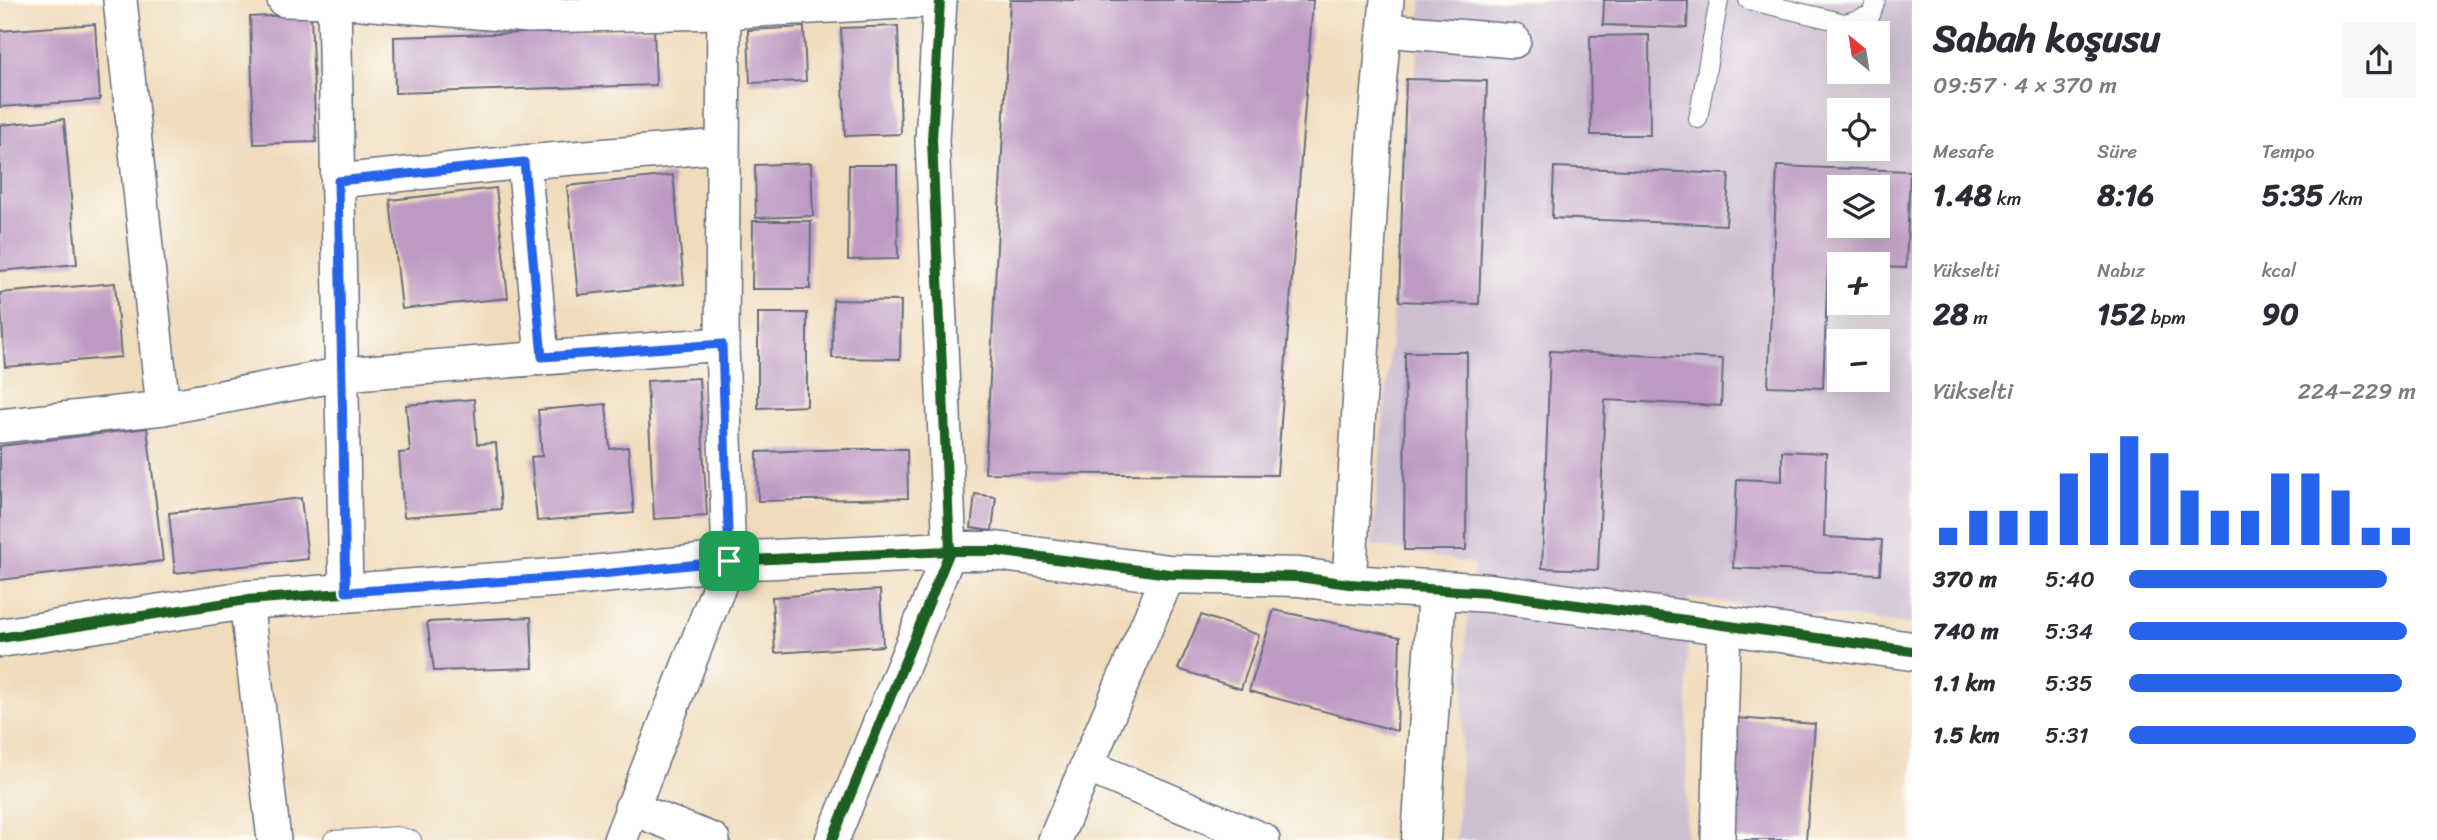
<!DOCTYPE html>
<html lang="tr">
<meta charset="utf-8">
<style>
:root{--surface:#fff;--page:#f7f7f7;--text:#2b2b33;--muted:#7c7c81;--accent:#2563eb}
body{margin:0;font-family:Sriracha,sans-serif;background:var(--page);color:var(--text);height:100vh;display:flex;flex-direction:column;font-size:26px;white-space:nowrap}
*{box-sizing:border-box;margin:0}
p{font-size:23px;color:var(--muted)}
.icon{flex:none;width:38px;height:38px;fill:none;stroke:currentColor;stroke-width:2;stroke-linecap:round;stroke-linejoin:round}
.map{position:relative;flex:1;overflow:hidden}
.side{display:flex;flex-direction:column;background:var(--surface);width:525px}
.side>*{flex:none}
.needle{width:46px;rotate:330deg}
.fabs{position:absolute;left:1827px;top:21px;display:grid;gap:14px}
.fabs a{display:grid;place-items:center;width:63px;height:63px;border-radius:0px;background:var(--surface);box-shadow:0 7px 28px #0002;font-size:35px}
.pin{position:absolute;display:grid;place-items:center;width:60px;height:60px;color:#fff;margin:-30px;border-radius:14px;box-shadow:0 4px 10px #0006}
.round{display:grid;place-items:center;flex:none;width:74px;height:74px;border-radius:0px;background:var(--page)}
.headline{display:flex;align-items:center;justify-content:space-between;height:119px;padding:0 21px}
h1{font-size:38px;font-weight:800;line-height:52px}
.figures{display:grid;grid-template-columns:repeat(3,1fr);gap:10px;height:119px;padding:7px 21px}
.figures div{display:grid;align-content:center}
.figures b{font-size:30px;font-weight:800}
.figures small{font-size:19px;font-weight:400}
.figures p{font-size:19px}
.chart{height:196px;padding:14px 21px}
.chart p{display:flex;justify-content:space-between}
.chart svg{width:100%;height:126px;margin-top:7px;stroke:var(--accent);stroke-width:6}
ul{padding:0 21px;list-style:none;font-size:23px}
li{display:grid;grid-template-columns:112px 84px 1fr;align-items:center;height:52px}
li i{height:18px;border-radius:9px;background:var(--accent)}
main{display:flex;flex:1;min-height:0}
.map>svg:first-child{display:block}
</style>
<main>
<div class="map">
<svg width="1912" height="840" viewBox="0 0 1912 840">
<rect width="100%" height="100%" fill="#fdfcf7"/>
<filter id="ink" filterUnits="userSpaceOnUse"><feTurbulence type="fractalNoise" baseFrequency=".0143" numOctaves="2"/><feDisplacementMap in="SourceGraphic" scale="14" xChannelSelector="R" yChannelSelector="G"/><feConvolveMatrix kernelMatrix="1 2 1 2 8 2 1 2 1" color-interpolation-filters="sRGB"/></filter>
<filter id="wash" filterUnits="userSpaceOnUse"><feTurbulence type="fractalNoise" baseFrequency=".00686" numOctaves="4" result="noise"/><feDisplacementMap in="SourceGraphic" scale="28" xChannelSelector="R" yChannelSelector="G"/><feGaussianBlur stdDeviation="1.57" result="paint"/><feColorMatrix in="noise" values="0 0 0 0 0 0 0 0 0 0 0 0 0 0 0 0 0 1.4 0 .05"/><feComposite in="paint" operator="in"/></filter>
<g filter="url(#wash)">
<rect width="100%" height="100%" fill="#f0dcbb"/>
<path fill="#cebed1" fill-rule="evenodd" d="M 1422,0 L 1912,0 L 1912,625 L 1688,598 L 1686,840 L 1457,840 L 1467,622 L 1474,564 L 1372,545 ZM 1839,33 L 1878,33 L 1878,72 L 1839,72 ZM 1839,110 L 1878,110 L 1878,149 L 1839,149 ZM 1839,187 L 1878,187 L 1878,226 L 1839,226 ZM 1839,264 L 1878,264 L 1878,303 L 1839,303 ZM 1839,341 L 1878,341 L 1878,380 L 1839,380 Z"/>
<g id="blocks">
<g fill="#bd9ac3" fill-rule="evenodd">
<path d="M 1010,0 L 1313,0 L 1277,475 L 985,473 Z"/>
<path d="M 1604,0 L 1688,0 L 1687,28 L 1603,25 Z"/>
<path d="M 311,14 L 316,142 L 254,144 L 250,17 Z"/>
<path d="M 95,24 L 100,100 L 0,107 L 0,31 Z"/>
<path d="M 898,26 L 901,134 L 845,136 L 841,28 Z"/>
<path d="M 804,27 L 806,81 L 750,83 L 748,30 Z"/>
<path d="M 654,29 L 656,85 L 395,93 L 394,37 Z"/>
<path d="M 1649,35 L 1650,135 L 1591,135 L 1590,36 Z"/>
<path d="M 1406,79 L 1487,81 L 1479,304 L 1399,301 Z"/>
<path d="M 64,119 L 77,264 L 0,271 L 0,125 Z"/>
<path d="M 811,163 L 813,216 L 756,218 L 755,165 Z"/>
<path d="M 849,165 L 897,165 L 898,259 L 848,260 Z"/>
<path d="M 1777,166 L 1910,171 L 1906,268 L 1878,267 L 1878,264 L 1828,265 L 1823,388 L 1768,386 ZM 1839,187 L 1878,187 L 1878,226 L 1839,226 Z"/>
<path d="M 1554,167 L 1729,174 L 1726,225 L 1552,218 Z"/>
<path d="M 673,175 L 684,284 L 578,295 L 567,186 Z"/>
<path d="M 496,188 L 508,298 L 402,309 L 390,200 Z"/>
<path d="M 753,221 L 811,221 L 810,289 L 752,289 Z"/>
<path d="M 115,283 L 121,357 L 5,367 L 0,293 Z"/>
<path d="M 833,300 L 901,301 L 900,359 L 832,358 Z"/>
<path d="M 758,313 L 807,313 L 807,406 L 758,408 Z"/>
<path d="M 1550,351 L 1723,359 L 1721,406 L 1605,400 L 1598,570 L 1542,568 Z"/>
<path d="M 1405,352 L 1467,352 L 1466,550 L 1404,550 Z"/>
<path d="M 699,378 L 707,516 L 654,519 L 647,381 Z"/>
<path d="M 474,399 L 477,444 L 496,443 L 501,509 L 404,517 L 399,453 L 410,452 L 406,405 Z"/>
<path d="M 606,404 L 610,449 L 628,447 L 634,513 L 537,521 L 531,457 L 542,456 L 538,410 Z"/>
<path d="M 147,428 L 163,561 L 0,580 L 0,446 Z"/>
<path d="M 850,449 L 907,449 L 908,498 L 758,501 L 757,452 Z"/>
<path d="M 1782,451 L 1826,453 L 1824,537 L 1882,540 L 1880,574 L 1733,568 L 1737,479 L 1782,481 Z"/>
<path d="M 975,494 L 996,497 L 992,531 L 971,528 Z"/>
<path d="M 301,498 L 308,559 L 175,573 L 169,513 Z"/>
<path d="M 880,590 L 883,646 L 775,653 L 772,597 Z"/>
<path d="M 1274,610 L 1400,637 L 1397,731 L 1249,691 Z"/>
<path d="M 1201,615 L 1259,635 L 1241,689 L 1178,669 Z"/>
<path d="M 531,617 L 533,668 L 434,671 L 427,622 Z"/>
<path d="M 1736,718 L 1815,724 L 1806,840 L 1726,840 Z"/>
</g>
</g>
</g>
<g filter="url(#ink)">
<use href="#blocks" fill-opacity="0" stroke="#666c7f" stroke-width="2"/>
<g fill="none" stroke-linecap="round" stroke-linejoin="round">
<defs>
<g id="service">
<path d="M 1748,0 L 1845,23 L 1871,15 L 1876,0"/>
<path d="M 1698,119 L 1719,0"/>
<path d="M 333,840 L 398,836 L 412,840"/>
</g>
<g id="minor">
<path d="M 120,0 L 163,408"/>
<path d="M 284,0 L 334,1 L 529,16 L 723,12 L 940,0"/>
<path d="M 334,0 L 346,592"/>
<path d="M 1385,30 L 1514,41"/>
<path d="M 524,162 L 542,357"/>
<path d="M 338,181 L 524,162 L 722,146"/>
<path d="M 0,426 L 163,408 L 343,374 L 722,344"/>
<path d="M 1349,584 L 1375,128 L 1387,0"/>
<path d="M 246,600 L 274,840"/>
<path d="M 1087,766 L 1263,840"/>
<path d="M 631,808 L 713,840"/>
<path d="M 620,840 L 729,561 L 722,344 L 724,0"/>
<path d="M 832,840 L 950,551 L 932,140 L 940,0"/>
<path d="M 1055,840 L 1169,574"/>
<path d="M 1718,840 L 1724,625"/>
</g>
<g id="tertiary">
<path d="M 0,638 L 246,600 L 581,576 L 729,561 L 950,551 L 996,551 L 1169,574 L 1299,577 L 1349,584 L 1490,593 L 1912,651"/>
<path d="M 1421,840 L 1437,591"/>
</g>
</defs>
<use href="#service" stroke="#666c7f" stroke-width="20"/>
<use href="#minor" stroke="#666c7f" stroke-width="36"/>
<use href="#tertiary" stroke="#666c7f" stroke-width="41"/>
<use href="#service" stroke="#fff" stroke-width="18"/>
<use href="#minor" stroke="#fff" stroke-width="33"/>
<use href="#tertiary" stroke="#fff" stroke-width="38"/>
<defs>
<g id="cycleway">
<path d="M 0,638 L 246,600 L 581,576 L 729,561 L 950,551 L 996,551 L 1169,574 L 1299,577 L 1349,584 L 1490,593 L 1912,651"/>
<path d="M 832,840 L 950,551 L 932,140 L 940,0"/>
</g>
</defs>
<use href="#cycleway" stroke="#fdfcf7" stroke-width="15"/>
<use href="#cycleway" stroke="#1b5e20" stroke-width="10"/>
</g>
</g>
<g fill="none" stroke-linecap="round" stroke-linejoin="round" filter="url(#ink)">
<defs>
<path id="route" d="M 524,162 L 542,357 L 722,344 L 729,561 L 582,576 L 346,592 L 338,181 Z"/>
</defs>
<use href="#route" stroke="#fff" stroke-width="14"/>
<use href="#route" stroke="#2563eb" stroke-width="9"/>
</g>
</svg>
<div class="fabs">
<a><svg class="needle" viewBox="-14 -14 28 28"><path d="M0-13l5 13h-10z" fill="#e53935"/><path d="M0 13l5-13h-10z" fill="#7c7c81"/></svg></a>
<a><svg class="icon" aria-label="locate" viewBox="0 0 24 24"><circle cx="12" cy="12" r="6"/><path d="M12 2v4M12 18v4M2 12h4M18 12h4"/></svg></a>
<a><svg class="icon" aria-label="layers" viewBox="0 0 24 24"><path d="M12 4l9 5-9 5-9-5zM3 14l9 5 9-5"/></svg></a>
<a>+</a>
<a>−</a>
</div>
<div class="pin" style="left:729px;top:561px;background:#1e9e55"><svg class="icon" aria-label="arrive" viewBox="0 0 24 24"><path d="M6 21V4h12l-3 4 3 4H6"/></svg></div>
</div>
<section class="side">
<div class="headline"><div><h1>Sabah koşusu</h1><p>09:57 · 4 × 370 m</p></div><a class="round"><svg class="icon" aria-label="share" viewBox="0 0 24 24"><path d="M12 15V3M7 8l5-5 5 5M5 13v7h14v-7"/></svg></a></div>
<div class="figures">
<div><p>Mesafe</p><b>1.48<small> km</small></b></div>
<div><p>Süre</p><b>8:16</b></div>
<div><p>Tempo</p><b>5:35<small> /km</small></b></div>
</div>
<div class="figures">
<div><p>Yükselti</p><b>28<small> m</small></b></div>
<div><p>Nabız</p><b>152<small> bpm</small></b></div>
<div><p>kcal</p><b>90</b></div>
</div>
<div class="chart"><p><span>Yükselti</span>224–229 m</p>
<svg viewBox="0 0 160 44" preserveAspectRatio="none"><path d="M5 44V38M15 44V32M25 44V32M35 44V32M45 44V19M55 44V12M65 44V6M75 44V12M85 44V25M95 44V32M105 44V32M115 44V19M125 44V19M135 44V25M145 44V38M155 44V38"/></svg>
</div>
<ul>
<li><b>370 m</b>5:40<i style="width:90%"></i></li>
<li><b>740 m</b>5:34<i style="width:97%"></i></li>
<li><b>1.1 km</b>5:35<i style="width:95%"></i></li>
<li><b>1.5 km</b>5:31<i style="width:100%"></i></li>
</ul>
</section>
</main>
